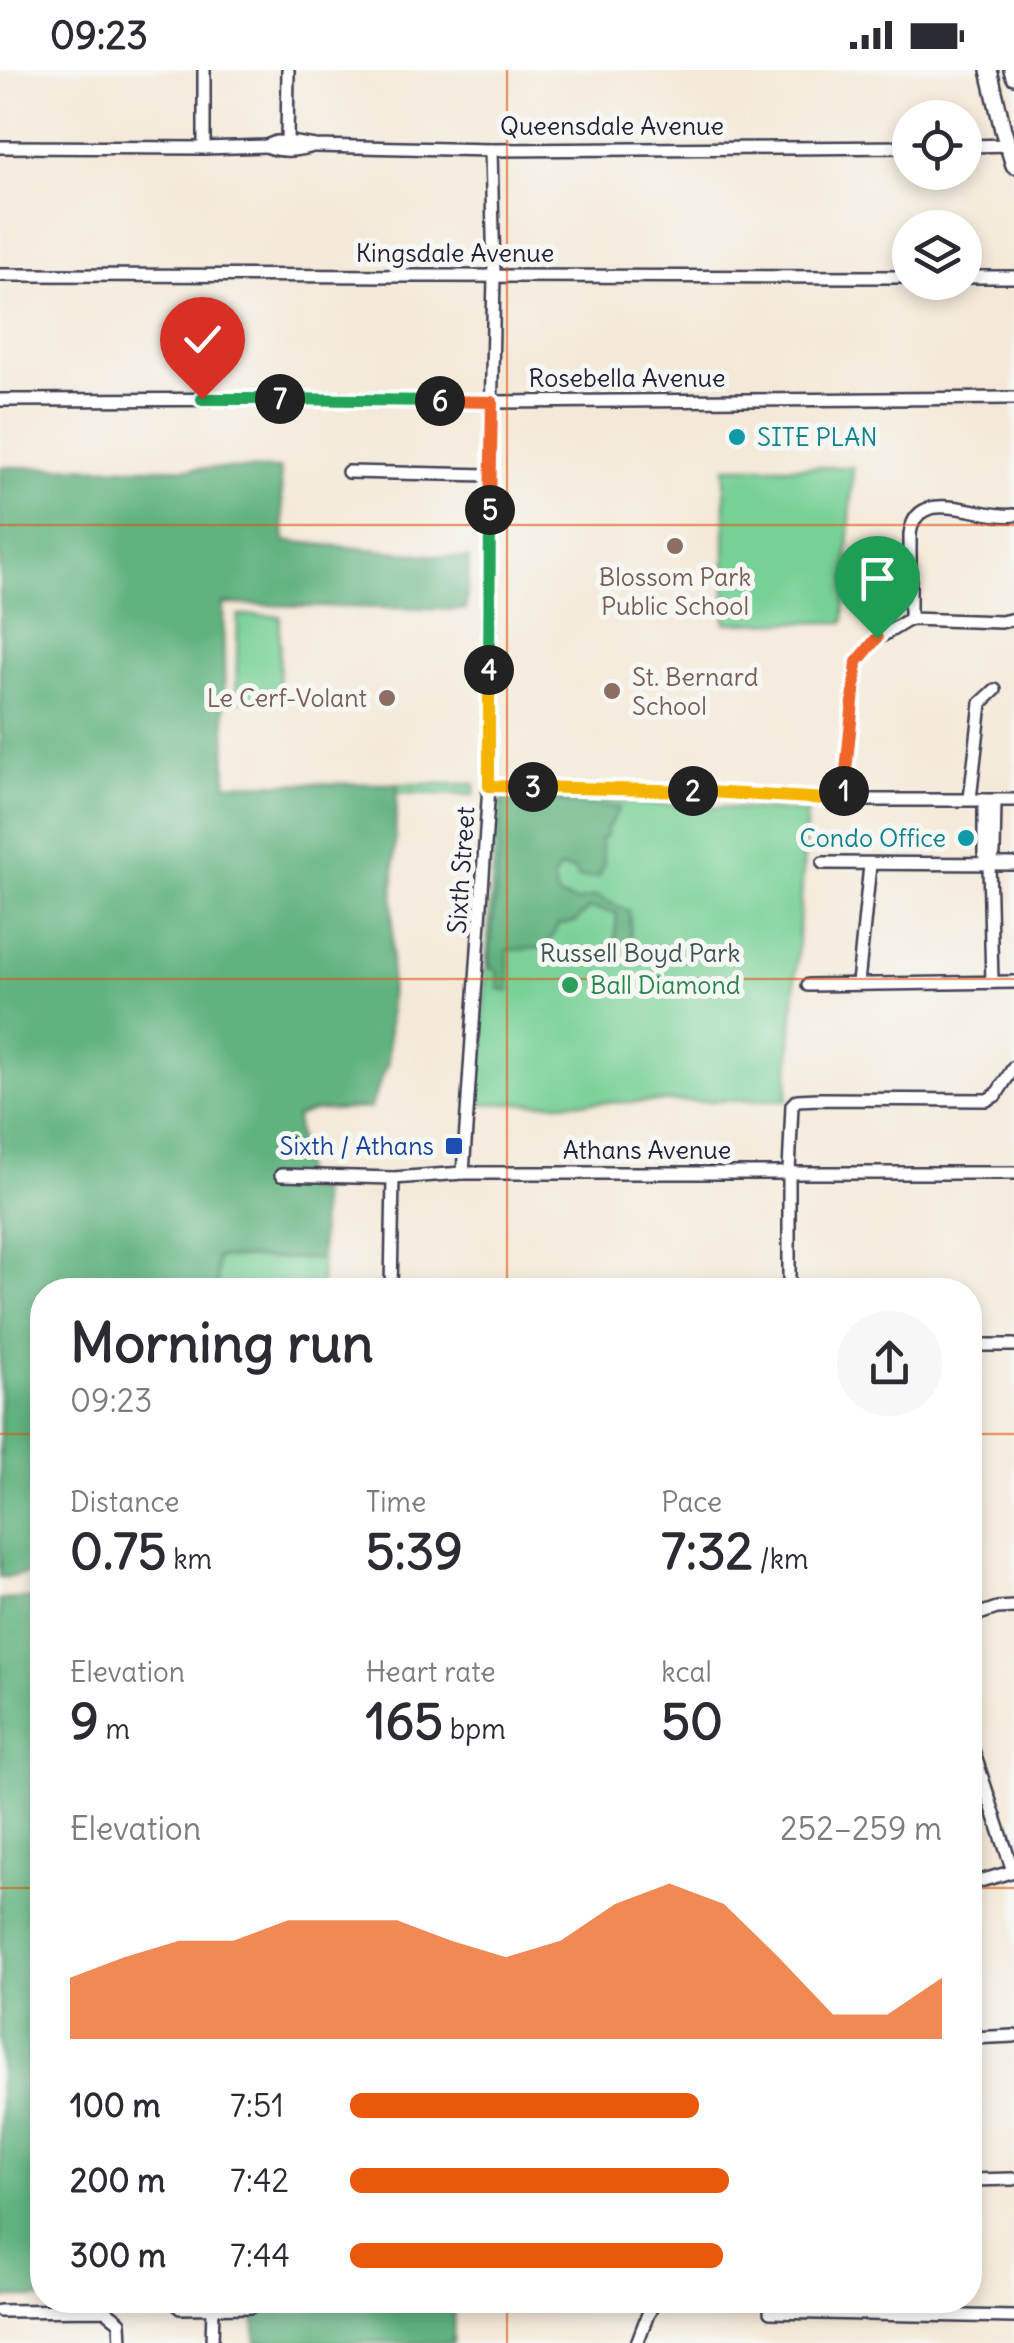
<!DOCTYPE html>
<meta charset="utf-8">
<style>
:root{--surface:#fff;--page:#f7f7f7;--text:#2b2b33;--muted:#7c7c81;--accent:#ea580c}
body{margin:0;font-family:Delius,sans-serif;background:var(--page);color:var(--text);height:100vh;display:flex;flex-direction:column;font-size:38px;white-space:nowrap}
*{box-sizing:border-box;margin:0}
p{font-size:32px;color:var(--muted)}
.icon{flex:none;width:55px;height:55px;fill:none;stroke:currentColor;stroke-width:2;stroke-linecap:round;stroke-linejoin:round}
.map{position:relative;flex:1;overflow:hidden}
.side{position:absolute;left:30px;top:1208px;width:952px;height:1035px;display:flex;flex-direction:column;background:var(--surface);border-radius:40px;box-shadow:0 5px 15px #0003}
.side>*{flex:none}
.buttons{position:absolute;left:892px;top:30px;display:grid;gap:20px}
.buttons a{display:grid;place-items:center;width:90px;height:90px;border-radius:50%;background:var(--surface);box-shadow:0 5px 15px #0003;font-size:50px}
.pin{position:absolute;display:grid;place-items:center;width:85px;height:85px;color:#fff;margin:-102px -42px;border-radius:50% 50% 50% 0;rotate:-45deg;box-shadow:0 0 10px #0007}
.pin .icon{rotate:45deg}
.km{position:absolute;width:50px;height:50px;margin:-25px;border-radius:50%;background:#222;color:#fff;font-size:28px;line-height:50px;text-align:center}
.round{display:grid;place-items:center;flex:none;width:105px;height:105px;border-radius:52px;background:var(--page)}
.summary{display:flex;align-items:center;justify-content:space-between;height:170px;padding:0 40px}
h1{font-size:55px;font-weight:700;line-height:75px}
.metrics{display:grid;grid-template-columns:repeat(3,1fr);gap:15px;height:170px;padding:10px 40px}
.metrics div{display:grid;align-content:center}
.metrics b{font-size:50px;font-weight:700}
.metrics small{font-size:28px;font-weight:400}
.metrics p{font-size:28px}
.chart{height:280px;padding:20px 40px}
.chart p{display:flex;justify-content:space-between}
.chart svg{width:100%;height:180px;margin-top:10px;fill:var(--accent);opacity:.7}
ul{padding:0 40px;list-style:none;font-size:32px}
li{display:grid;grid-template-columns:160px 120px 1fr;align-items:center;height:75px}
li i{height:25px;border-radius:12px;background:var(--accent)}
.status{display:flex;justify-content:space-between;align-items:center;height:70px;padding:0 50px;background:var(--surface);direction:ltr}
.status svg{height:28px;fill:currentColor}
.map>svg:first-child{display:block}
</style>
<div class="status"><b>09:23</b><svg viewBox="0 0 49 12"><path d="M0 12V9h3v3zM5 12V6h3v6zM10 12V3h3v9zM15 12V0h3v12zM26 1h20v11H26zM47 4h2v5h-2z"/></svg></div>
<div class="map">
<svg width="1014" height="2273" viewBox="0 0 1014 2273">
<rect width="100%" height="100%" fill="#f6f6f2"/>
<filter id="ink" filterUnits="userSpaceOnUse"><feTurbulence type="fractalNoise" baseFrequency=".01" numOctaves="2"/><feDisplacementMap in="SourceGraphic" scale="20" xChannelSelector="R" yChannelSelector="G"/><feConvolveMatrix kernelMatrix="1 2 1 2 8 2 1 2 1" color-interpolation-filters="sRGB"/></filter>
<filter id="wash" filterUnits="userSpaceOnUse"><feTurbulence type="fractalNoise" baseFrequency=".0048" numOctaves="4" result="noise"/><feDisplacementMap in="SourceGraphic" scale="40" xChannelSelector="R" yChannelSelector="G"/><feGaussianBlur stdDeviation="2.25" result="paint"/><feColorMatrix in="noise" values="0 0 0 0 0 0 0 0 0 0 0 0 0 0 0 0 0 1.4 0 .05"/><feComposite in="paint" operator="in"/></filter>
<g filter="url(#wash)">
<rect width="100%" height="100%" fill="#f4e9d8"/>
<g fill="#77d096" stroke="#4c7968" stroke-width="2.5">
<path d="M 725,397 L 853,397 L 844,552 L 725,553 Z"/>
<path d="M 238,545 L 280,546 L 279,632 L 236,630 Z"/>
<path d="M 397,714 L 475,714 L 474,725 L 397,723 Z"/>
<path d="M 508,726 L 807,742 L 787,1030 L 477,1034 L 497,737 Z"/>
<path d="M 217,1187 L 321,1189 L 321,1220 L 217,1220 Z"/>
</g>
<g fill="#61b27f" stroke="#426a5d" stroke-width="2.5">
<path d="M 0,397 L 280,399 L 285,471 L 469,489 L 466,540 L 223,534 L 226,713 L 397,714 L 388,992 L 370,1038 L 313,1041 L 296,1047 L 305,1119 L 320,1121 L 321,1189 L 217,1187 L 217,1220 L 42,1220 L 42,1502 L 0,1508 Z"/>
<path d="M 504,726 L 619,738 L 606,761 L 607,765 L 600,769 L 604,794 L 599,807 L 578,808 L 574,800 L 560,798 L 553,808 L 557,826 L 576,832 L 596,826 L 629,841 L 631,872 L 615,873 L 617,843 L 589,838 L 575,852 L 558,855 L 546,878 L 507,880 L 510,921 L 499,919 L 498,902 L 489,896 Z"/>
<path d="M 42,1528 L 42,2228 L 0,2228 L 0,1530 Z"/>
<path d="M 253,2230 L 606,2230 L 605,2235 L 454,2232 L 453,2273 L 256,2273 Z"/>
</g>
</g>
<g filter="url(#ink)">
<g fill="none" stroke-linecap="round" stroke-linejoin="round">
<defs>
<g id="minor">
<path d="M 287,73 L 288,0"/>
<path d="M 266,76 C 281,82 294,81 310,77"/>
<path d="M 965,76 L 1014,75"/>
<path d="M 0,77 L 204,78 L 266,76 L 276,72 L 296,73 L 315,76 L 491,80 L 910,77"/>
<path d="M 204,78 L 204,0"/>
<path d="M 0,205 L 910,207"/>
<path d="M 965,207 L 1014,207"/>
<path d="M 0,330 L 330,329 L 492,332 L 1014,328"/>
<path d="M 348,402 L 490,405"/>
<path d="M 910,549 L 910,464 C 917,413 982,450 1014,445"/>
<path d="M 489,716 L 665,720 L 843,730 L 1014,730"/>
<path d="M 970,729 L 981,633 L 995,620"/>
<path d="M 843,730 L 857,592 L 877,569 L 910,549 L 1001,552 L 1014,549"/>
<path d="M 984,730 L 984,784 L 989,794 L 994,783 L 995,730"/>
<path d="M 823,793 L 1014,794"/>
<path d="M 989,794 L 992,912"/>
<path d="M 858,913 L 870,795"/>
<path d="M 808,915 L 1014,912"/>
<path d="M 463,1103 L 489,716 L 490,405 L 494,205 L 491,80"/>
<path d="M 281,1105 L 393,1108 L 463,1103 L 1014,1103"/>
<path d="M 391,1220 L 393,1108"/>
<path d="M 789,1220 L 789,1102 L 792,1035 L 797,1030 L 819,1029 L 987,1030 L 996,1025 L 1014,997"/>
<path d="M 970,1275 L 1014,1275"/>
<path d="M 970,1547 L 997,1538 L 1014,1537"/>
<path d="M 970,1671 L 1013,1801"/>
<path d="M 970,1814 L 1014,1801"/>
<path d="M 970,1968 L 1014,1966"/>
<path d="M 970,2110 L 1014,2109"/>
<path d="M 180,2238 L 251,2237"/>
<path d="M 0,2241 L 105,2240 L 120,2252 L 121,2273"/>
<path d="M 770,2242 L 1014,2247"/>
<path d="M 212,2273 L 213,2238"/>
<path d="M 637,2273 L 648,2244 L 656,2230"/>
</g>
<g id="major">
<path d="M 989,0 L 1003,60 L 1014,95"/>
<path d="M 1012,0 L 1014,6"/>
</g>
</defs>
<use href="#minor" stroke="#424053" stroke-width="16"/>
<use href="#major" stroke="#424053" stroke-width="20"/>
<use href="#minor" stroke="#fff" stroke-width="11"/>
<use href="#major" stroke="#fff" stroke-width="15"/>
</g>
</g>
<g fill="none" stroke-linecap="round" stroke-linejoin="round" filter="url(#ink)">
<defs>
<path id="split-1" d="M 844,721 L 857,592 L 877,568"/>
<path id="split-2" d="M 693,721 L 844,730 L 844,721"/>
<path id="split-3" d="M 533,717 L 693,721"/>
<path id="split-4" d="M 489,600 L 489,716 L 533,717"/>
<path id="split-5" d="M 489,600 L 490,440"/>
<path id="split-6" d="M 440,331 L 492,332 L 490,440"/>
<path id="split-7" d="M 280,329 L 440,331"/>
<path id="split-8" d="M 202,329 L 280,329"/>
</defs>
<use href="#split-1" stroke="#fff" stroke-width="20"/>
<use href="#split-2" stroke="#fff" stroke-width="20"/>
<use href="#split-3" stroke="#fff" stroke-width="20"/>
<use href="#split-4" stroke="#fff" stroke-width="20"/>
<use href="#split-5" stroke="#fff" stroke-width="20"/>
<use href="#split-6" stroke="#fff" stroke-width="20"/>
<use href="#split-7" stroke="#fff" stroke-width="20"/>
<use href="#split-8" stroke="#fff" stroke-width="20"/>
<use href="#split-1" stroke="#f0652b" stroke-width="12"/>
<use href="#split-2" stroke="#f5b400" stroke-width="12"/>
<use href="#split-3" stroke="#f5b400" stroke-width="12"/>
<use href="#split-4" stroke="#f5b400" stroke-width="12"/>
<use href="#split-5" stroke="#22a559" stroke-width="12"/>
<use href="#split-6" stroke="#f0652b" stroke-width="12"/>
<use href="#split-7" stroke="#22a559" stroke-width="12"/>
<use href="#split-8" stroke="#22a559" stroke-width="12"/>
</g>
<path fill="none" stroke="#de560e" stroke-width="2.5" stroke-opacity="0.55" d="M 507,0 L 507,1220M 0,455 L 1014,455M 0,909 L 1014,909M 0,1364 L 42,1364M 970,1364 L 1014,1364M 0,1818 L 42,1818M 970,1818 L 1014,1818M 507,2230 L 507,2273"/>
<g fill="#0f9aa8" stroke="#f6f6f2" stroke-width="4">
<circle cx="737" cy="367" r="10"/>
<circle cx="966" cy="768" r="10"/>
</g>
<g fill="#8d6e63" stroke="#f6f6f2" stroke-width="4">
<circle cx="675" cy="476" r="10"/>
<circle cx="612" cy="621" r="10"/>
<circle cx="387" cy="628" r="10"/>
</g>
<circle fill="#2e9e5b" stroke="#f6f6f2" stroke-width="4" cx="570" cy="915" r="10"/>
<rect fill="#1a4fb4" stroke="#f6f6f2" stroke-width="4" x="444" y="1066" width="20" height="20" rx="5"/>
<g text-anchor="middle" dominant-baseline="central" stroke-width="10" stroke-linejoin="round" paint-order="stroke">
<g font-size="25" fill="#22223b" stroke="#f6f6f2">
<text x="612" y="56">Queensdale Avenue</text>
<text x="455" y="183">Kingsdale Avenue</text>
<text x="627" y="308">Rosebella Avenue</text>
<text transform="translate(461 800) rotate(-86)">Sixth Street</text>
<text x="647" y="1080">Athans Avenue</text>
</g>
<g font-size="25" fill="#0d838f" stroke="#f6f6f2" text-anchor="start">
<text x="757" y="367">SITE PLAN</text>
<text x="946" y="768" text-anchor="end">Condo Office</text>
</g>
<g font-size="25" fill="#785e54" stroke="#f6f6f2">
<text x="675" y="507">Blossom Park<tspan x="675" dy="29">Public School</tspan></text>
<text x="632" y="607" text-anchor="start">St. Bernard<tspan x="632" dy="29">School</tspan></text>
<text x="367" y="628" text-anchor="end">Le Cerf-Volant</text>
</g>
<g font-size="25" fill="#3c5656" stroke="#f6f6f2">
<text x="640" y="883">Russell Boyd Park</text>
</g>
<g font-size="25" fill="#27864d" stroke="#f6f6f2" text-anchor="start">
<text x="590" y="915">Ball Diamond</text>
</g>
<g font-size="25" fill="#164399" stroke="#f6f6f2" text-anchor="end">
<text x="434" y="1076">Sixth / Athans</text>
</g>
</g>
</svg>
<div class="buttons">
<a><svg class="icon" aria-label="locate" viewBox="0 0 24 24"><circle cx="12" cy="12" r="6"/><path d="M12 2v4M12 18v4M2 12h4M18 12h4"/></svg></a>
<a><svg class="icon" aria-label="layers" viewBox="0 0 24 24"><path d="M12 4l9 5-9 5-9-5zM3 14l9 5 9-5"/></svg></a>
</div>
<div class="pin" style="left:877px;top:568px;background:#1e9e55"><svg class="icon" aria-label="arrive" viewBox="0 0 24 24"><path d="M6 21V4h12l-3 4 3 4H6"/></svg></div>
<div class="pin" style="left:202px;top:329px;background:#d93025"><svg class="icon" aria-label="check" viewBox="0 0 24 24"><path d="M5 12l5 5 9-10"/></svg></div>
<b class="km" style="left:844px;top:721px">1</b>
<b class="km" style="left:693px;top:721px">2</b>
<b class="km" style="left:533px;top:717px">3</b>
<b class="km" style="left:489px;top:600px">4</b>
<b class="km" style="left:490px;top:440px">5</b>
<b class="km" style="left:440px;top:331px">6</b>
<b class="km" style="left:280px;top:329px">7</b>
<section class="side">
<div class="summary"><div><h1>Morning run</h1><p>09:23</p></div><a class="round"><svg class="icon" aria-label="share" viewBox="0 0 24 24"><path d="M12 15V3M7 8l5-5 5 5M5 13v7h14v-7"/></svg></a></div>
<div class="metrics">
<div><p>Distance</p><b>0.75<small> km</small></b></div>
<div><p>Time</p><b>5:39</b></div>
<div><p>Pace</p><b>7:32<small> /km</small></b></div>
</div>
<div class="metrics">
<div><p>Elevation</p><b>9<small> m</small></b></div>
<div><p>Heart rate</p><b>165<small> bpm</small></b></div>
<div><p>kcal</p><b>50</b></div>
</div>
<div class="chart"><p><span>Elevation</span>252–259 m</p>
<svg viewBox="0 0 160 44" preserveAspectRatio="none"><path d="M0 44V29L10 24L20 20L30 20L40 15L50 15L60 15L70 20L80 24L90 20L100 11L110 6L120 11L130 24L140 38L150 38L160 29V44z"/></svg>
</div>
<ul>
<li><b>100 m</b>7:51<i style="width:59%"></i></li>
<li><b>200 m</b>7:42<i style="width:64%"></i></li>
<li><b>300 m</b>7:44<i style="width:63%"></i></li>
</ul>
</section>
</div>
